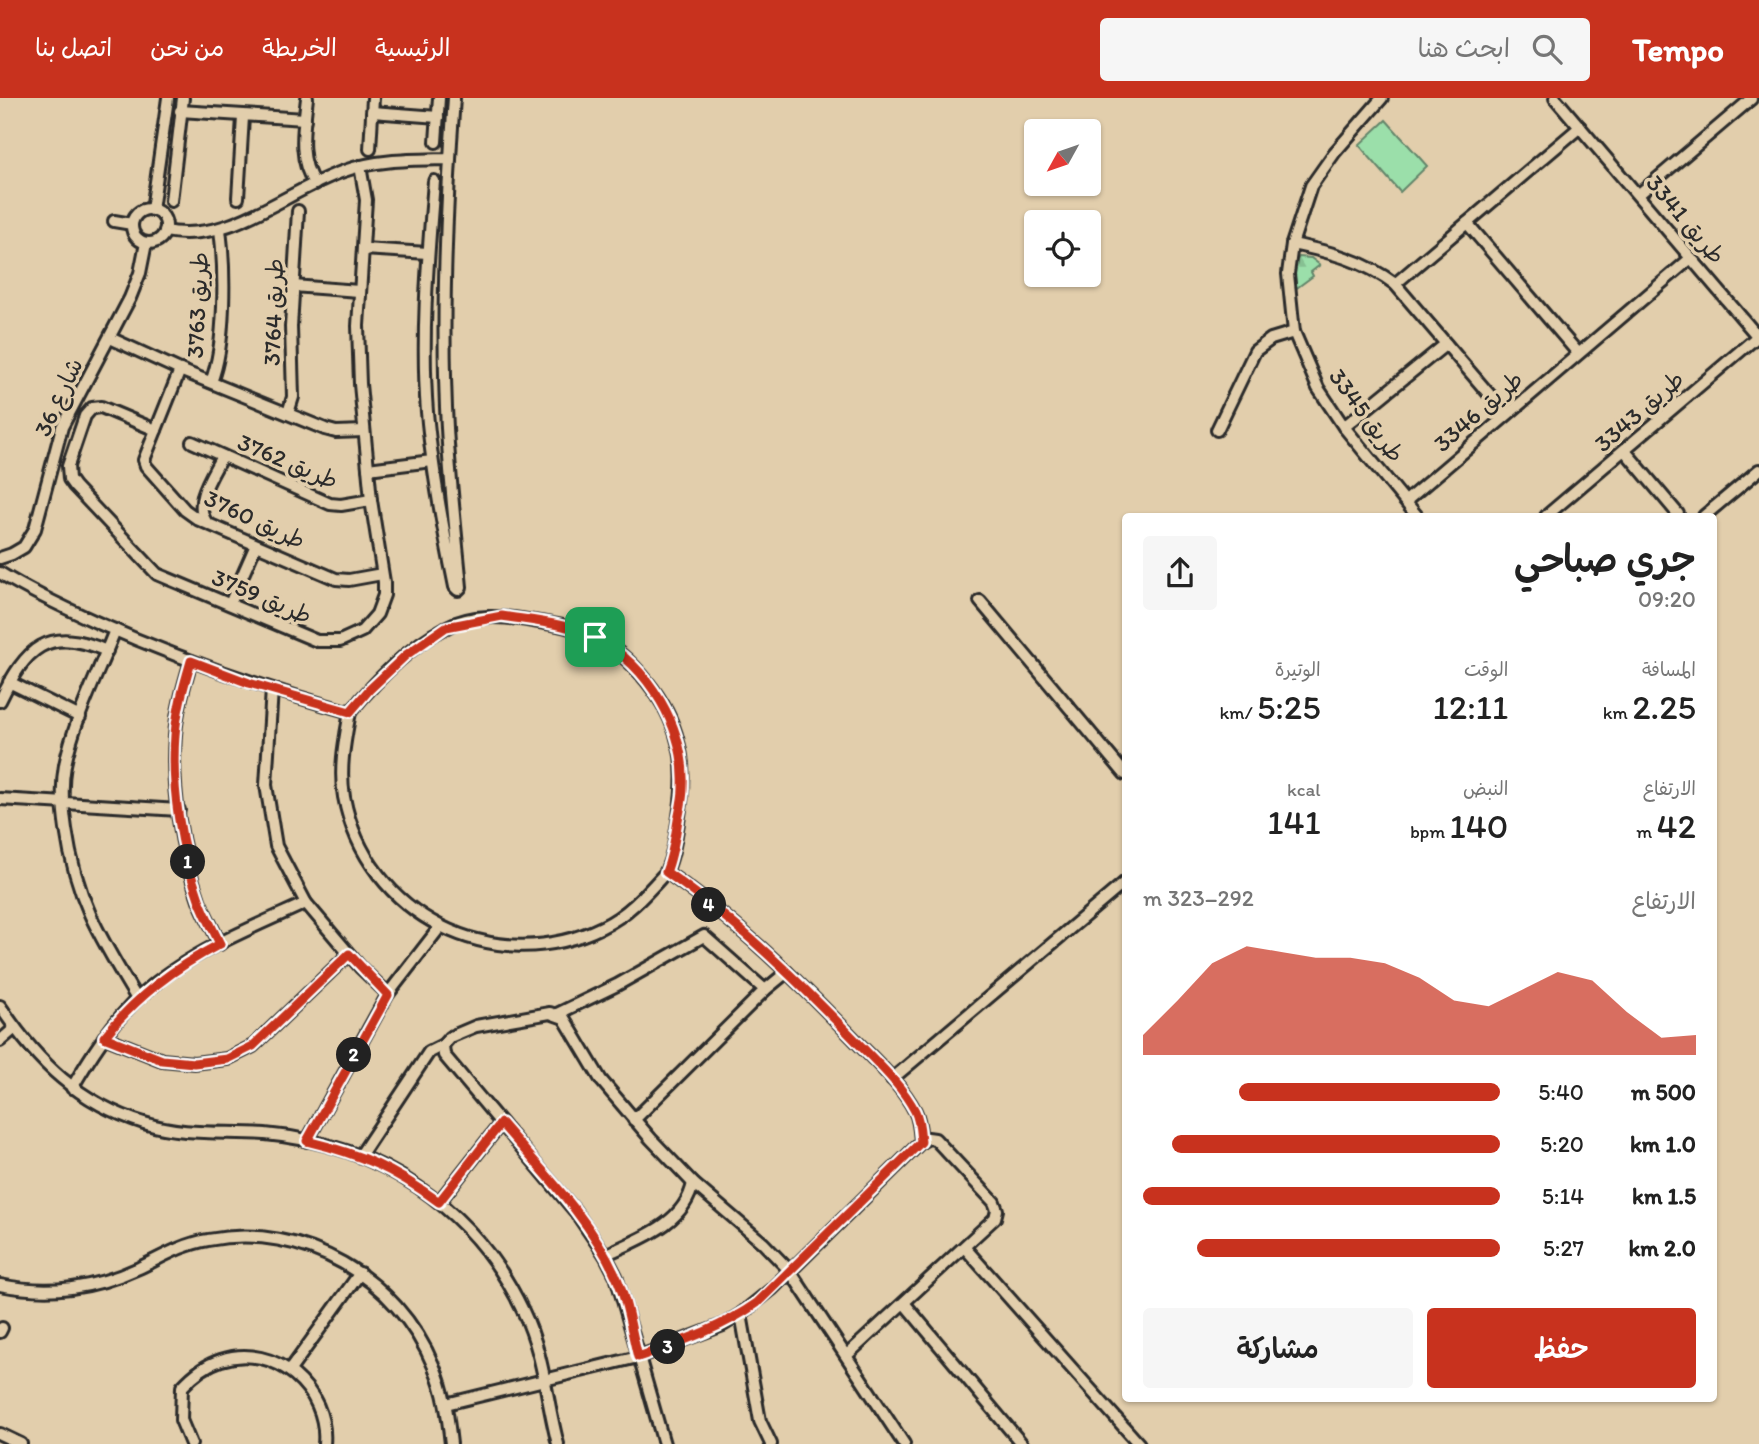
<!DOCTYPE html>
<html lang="ar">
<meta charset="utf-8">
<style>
:root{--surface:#fff;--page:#f6f6f6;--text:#222;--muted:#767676;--accent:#c8321e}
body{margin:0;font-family:Itim,"Playpen Sans Arabic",sans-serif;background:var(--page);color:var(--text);direction:rtl;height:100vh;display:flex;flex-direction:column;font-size:26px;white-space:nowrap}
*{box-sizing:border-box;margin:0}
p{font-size:23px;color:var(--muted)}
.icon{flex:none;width:38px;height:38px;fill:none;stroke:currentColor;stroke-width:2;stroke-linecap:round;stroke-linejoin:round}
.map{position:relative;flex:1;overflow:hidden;direction:ltr}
.drawer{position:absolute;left:1122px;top:415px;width:595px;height:889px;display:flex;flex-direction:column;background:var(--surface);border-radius:7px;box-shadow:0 2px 5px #0004;direction:rtl}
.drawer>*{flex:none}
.needle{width:46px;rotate:230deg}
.fabs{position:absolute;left:1024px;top:21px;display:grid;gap:14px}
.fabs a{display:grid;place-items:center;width:77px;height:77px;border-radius:7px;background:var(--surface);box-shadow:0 2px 5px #0004;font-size:35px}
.pin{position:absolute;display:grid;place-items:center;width:60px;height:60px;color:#fff;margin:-30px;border-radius:14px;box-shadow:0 4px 10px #0006}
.km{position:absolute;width:35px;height:35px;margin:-18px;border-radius:50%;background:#222;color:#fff;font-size:19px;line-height:35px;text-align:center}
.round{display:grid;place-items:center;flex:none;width:74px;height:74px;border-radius:7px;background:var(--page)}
.head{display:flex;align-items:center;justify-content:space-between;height:119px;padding:0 21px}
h1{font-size:38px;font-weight:600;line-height:52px}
.figures{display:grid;grid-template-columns:repeat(3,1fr);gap:10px;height:119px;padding:7px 21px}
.figures div{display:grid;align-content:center}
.figures b{font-size:35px;font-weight:600}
.figures small{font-size:19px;font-weight:400}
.figures p{font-size:19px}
.chart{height:196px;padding:14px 21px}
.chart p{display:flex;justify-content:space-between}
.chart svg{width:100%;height:126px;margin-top:7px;fill:var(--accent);opacity:.7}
.cta{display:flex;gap:14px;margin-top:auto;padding:14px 21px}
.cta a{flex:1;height:80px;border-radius:7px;background:var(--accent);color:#fff;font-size:28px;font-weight:600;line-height:80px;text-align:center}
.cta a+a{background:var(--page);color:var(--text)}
ul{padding:0 21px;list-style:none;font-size:23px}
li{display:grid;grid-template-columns:112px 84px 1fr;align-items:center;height:52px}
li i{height:18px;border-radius:9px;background:var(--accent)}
header{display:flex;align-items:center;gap:42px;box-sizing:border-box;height:98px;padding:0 35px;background:var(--accent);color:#fff}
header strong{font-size:33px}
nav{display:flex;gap:38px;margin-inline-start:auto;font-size:24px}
.search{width:490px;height:63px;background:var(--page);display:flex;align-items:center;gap:18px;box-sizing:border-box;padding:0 24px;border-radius:7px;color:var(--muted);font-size:26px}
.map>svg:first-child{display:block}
</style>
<header>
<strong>Tempo</strong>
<div class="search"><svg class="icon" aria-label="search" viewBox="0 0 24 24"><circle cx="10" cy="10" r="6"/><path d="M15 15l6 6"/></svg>ابحث هنا</div>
<nav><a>الرئيسية</a><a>الخريطة</a><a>من نحن</a><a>اتصل بنا</a></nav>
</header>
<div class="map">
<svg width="1759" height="1346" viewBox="0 0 1759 1346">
<defs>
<pattern id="forest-firs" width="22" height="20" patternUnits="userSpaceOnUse" patternTransform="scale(1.75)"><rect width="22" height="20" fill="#9bdfaa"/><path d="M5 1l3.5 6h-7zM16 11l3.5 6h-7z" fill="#86c092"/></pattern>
</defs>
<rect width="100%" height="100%" fill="#e2ceac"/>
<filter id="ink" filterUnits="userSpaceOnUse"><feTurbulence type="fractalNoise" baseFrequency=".0143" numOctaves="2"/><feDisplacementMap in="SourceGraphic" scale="14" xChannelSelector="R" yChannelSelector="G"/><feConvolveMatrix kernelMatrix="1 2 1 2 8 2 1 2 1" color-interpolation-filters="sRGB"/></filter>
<g filter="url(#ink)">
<path fill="url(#forest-firs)" stroke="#63856a" stroke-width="2" d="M 1299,159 L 1311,160 L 1320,167 L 1311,174 L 1313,178 L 1294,192 L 1289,174 Z"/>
<path fill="#9bdfaa" stroke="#63856a" stroke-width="2" d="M 1386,22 L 1427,68 L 1400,94 L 1359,47 Z"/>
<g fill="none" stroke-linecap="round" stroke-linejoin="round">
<defs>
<g id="street">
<path d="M 307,0 C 304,28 297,61 315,86"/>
<path d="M 1382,0 L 1335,54 L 1311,88 L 1292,146 L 1288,176 L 1294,234 L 1318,290 L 1344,329 L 1417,418"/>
<path d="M 1555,0 L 1759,240"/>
<path d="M 180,13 L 305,21"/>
<path d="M 372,14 L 438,19"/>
<path d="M 436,44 L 439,0"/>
<path d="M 370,51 L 373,0"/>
<path d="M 434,83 C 428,160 421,237 427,314 C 432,373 443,431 455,489 L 458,492 L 461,489 C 456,436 450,383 447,330 C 441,221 446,109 454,0"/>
<path d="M 1638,97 L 1751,1"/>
<path d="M 238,100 L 243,19"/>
<path d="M 171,103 L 183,0"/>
<circle cx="149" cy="128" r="17"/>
<path d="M 152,112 L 168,0"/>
<path d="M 114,123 L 132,126"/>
<path d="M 1467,125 L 1578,255"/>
<path d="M 165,133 C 231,146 285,93 344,73 C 378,61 414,62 450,61"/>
<path d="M 1292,146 C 1330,154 1363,162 1395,186 L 1506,316"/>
<path d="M 363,151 L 428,155"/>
<path d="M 1395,186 L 1580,29"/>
<path d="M 293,188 L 359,193"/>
<path d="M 110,240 L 180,272 L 325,331 L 336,334 L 364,333"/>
<path d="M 180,272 L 144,362 L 146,368 L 185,412 L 199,422 L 336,481 L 349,482 L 382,476"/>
<path d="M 211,284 C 226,247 225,171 220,131"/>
<path d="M 288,315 L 293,299 L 291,229 L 298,113"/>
<path d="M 1344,329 L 1446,246"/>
<path d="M 156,332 L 101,309 L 92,310 L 85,318 L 68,368 L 69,381 L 74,388 L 157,476 L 317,543 L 340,543 L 362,533 L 377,516 L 384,497 L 384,484 L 371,402 L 360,286 L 358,228 L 366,102 L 360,68"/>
<path d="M 1217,332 L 1255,253 L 1271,241 L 1294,234"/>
<path d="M 192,344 L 330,406 L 341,407 L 371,402"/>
<path d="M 1625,353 L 1678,416"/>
<path d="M 368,371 L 432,363"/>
<path d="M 1406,403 L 1691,160"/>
<path d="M 1546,418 L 1758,238"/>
<path d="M 1704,418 L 1759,372"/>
<path d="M 206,424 C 193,403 212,378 222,358"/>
<path d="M 0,460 L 12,456 L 24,449 L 35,431 L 62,329 L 130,200 L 140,175 L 146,145"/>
<path d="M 0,475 C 31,494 63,509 96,524 C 179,561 263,590 350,614 C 376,583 408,549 445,530 C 471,515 505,518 533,523 C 554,526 575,529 594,539 C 633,558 668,603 678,644 C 685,668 683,694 679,718 C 676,737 674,756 666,774 C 736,822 798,883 857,944 C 877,965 901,986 915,1013 C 920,1023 920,1033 921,1044"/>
<path d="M 980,503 L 1125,676"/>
<path d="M 230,506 L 256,447"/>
<path d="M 115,532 C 98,576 74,621 65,667 C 61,689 63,709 66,731 C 76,802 101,841 137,901"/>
<path d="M 191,563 C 184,587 177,611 175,637 C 171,691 181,751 199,802 C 205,817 213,831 220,846"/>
<path d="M 9,584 L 80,619"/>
<path d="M 272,591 L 266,687 L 276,748 L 306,805 L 361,870 L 388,896"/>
<path d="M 0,603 C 26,550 47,527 107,553"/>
<path d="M 350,614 C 345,642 339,670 344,699 C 366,817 494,882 602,829 C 628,817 647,795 666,774"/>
<path d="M 0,701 L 179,712"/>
<path d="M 0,908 C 37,964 79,1005 144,1025 C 184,1038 225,1033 265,1036 C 379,1046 474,1109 523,1213 C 544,1256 546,1301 558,1346"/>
<path d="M 557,916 L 617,887 L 704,838 L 765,892"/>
<path d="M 104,939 L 162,962 L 194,965 L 227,961 L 253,948 L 349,856"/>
<path d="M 0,943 L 15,930"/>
<path d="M 892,981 L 1125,784"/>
<path d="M 72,990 C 90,959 109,929 135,903 C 182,857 247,832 306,805"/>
<path d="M 634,1022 L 765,892 L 787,874"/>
<path d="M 307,1043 L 388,896 L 440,829"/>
<path d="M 360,1058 L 429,954 L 443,947"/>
<path d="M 439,1104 L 501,1025"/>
<path d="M 965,1150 L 1139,1346"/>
<path d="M 605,1157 C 639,1141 685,1126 693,1085"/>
<path d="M 0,1187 C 50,1197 93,1191 139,1170 C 162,1159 183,1146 208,1142 C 303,1124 397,1179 434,1269 C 445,1294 448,1319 451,1346"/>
<path d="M 904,1205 L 1022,1346"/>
<path d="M 741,1216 L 760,1323 L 771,1346"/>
<path d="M 0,1234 L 2,1230"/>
<path d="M 290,1272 L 360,1175"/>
<path d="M 446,1306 L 638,1259 L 723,1227 L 741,1216 L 772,1191 L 921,1044 L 928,1040 L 935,1041 L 994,1104 L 997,1112 L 995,1120 L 847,1257"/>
<path d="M 0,1336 L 21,1346"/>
<path d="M 191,1346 L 181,1322 L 182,1289 C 193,1277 205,1267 221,1262 C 275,1244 329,1292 324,1346"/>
<path d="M 664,1346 L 616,1178 L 605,1157 L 575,1113 L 444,957 L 443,947 L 450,939 L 476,928 L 550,915 L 564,920 L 601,982 L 651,1041 L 693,1085 L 763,1145 L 790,1173 L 904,1346"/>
</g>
</defs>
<use href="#street" stroke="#2b2b2b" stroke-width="16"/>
<use href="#street" stroke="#e2ceac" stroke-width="10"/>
</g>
</g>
<g fill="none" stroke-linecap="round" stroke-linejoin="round" filter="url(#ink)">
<defs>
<path id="route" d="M 502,518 C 533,523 567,525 596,540 C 649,568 686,630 683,690 C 683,701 680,712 678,722 C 675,740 673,757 666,774 C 736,822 798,883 857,944 C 877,965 901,986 915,1013 C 920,1023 920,1033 921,1044 L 757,1205 C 720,1231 680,1244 638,1259 C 631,1232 627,1201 615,1176 C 589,1119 541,1072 501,1025 L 439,1104 C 394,1071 361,1056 307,1043 L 388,897 L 349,856 L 253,948 L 227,961 L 194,965 L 162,962 L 104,939 C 137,898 174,870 220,846 C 213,831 205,817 199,801 C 181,751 171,691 175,637 C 177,611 184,587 191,563 L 249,585 L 350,614 L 369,592 L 406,557 L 446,529 Z"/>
</defs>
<use href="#route" stroke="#fff" stroke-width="14"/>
<use href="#route" stroke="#c8321e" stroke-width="9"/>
</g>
<g text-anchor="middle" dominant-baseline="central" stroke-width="7" stroke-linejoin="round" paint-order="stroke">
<g font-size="24" fill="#2b2b2b" stroke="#e2ceac">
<text transform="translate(1686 121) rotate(50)">طريق 3341</text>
<text transform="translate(197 207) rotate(-87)">طريق 3763</text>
<text transform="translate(273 214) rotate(-88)">طريق 3764</text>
<text transform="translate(58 299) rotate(-65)">شارع 36</text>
<text transform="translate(1478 313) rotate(-41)">طريق 3346</text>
<text transform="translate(1639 313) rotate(-41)">طريق 3343</text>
<text transform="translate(1367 317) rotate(54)">طريق 3345</text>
<text transform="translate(288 363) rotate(23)">طريق 3762</text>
<text transform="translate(255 421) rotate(25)">طريق 3760</text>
<text transform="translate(262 498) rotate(23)">طريق 3759</text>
</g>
</g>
</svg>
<div class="fabs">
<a><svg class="needle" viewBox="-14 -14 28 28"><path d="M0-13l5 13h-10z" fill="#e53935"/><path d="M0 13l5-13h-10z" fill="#767676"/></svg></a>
<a><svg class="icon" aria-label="locate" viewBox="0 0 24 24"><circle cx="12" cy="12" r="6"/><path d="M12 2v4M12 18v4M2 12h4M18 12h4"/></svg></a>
</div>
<div class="pin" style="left:595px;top:539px;background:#1e9e55"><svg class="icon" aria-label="arrive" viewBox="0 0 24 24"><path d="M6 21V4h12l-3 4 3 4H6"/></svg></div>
<b class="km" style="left:188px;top:764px">1</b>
<b class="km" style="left:354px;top:957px">2</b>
<b class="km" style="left:668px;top:1249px">3</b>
<b class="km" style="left:709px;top:807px">4</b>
<section class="drawer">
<div class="head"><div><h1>جري صباحي</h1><p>09:20</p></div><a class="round"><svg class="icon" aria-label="share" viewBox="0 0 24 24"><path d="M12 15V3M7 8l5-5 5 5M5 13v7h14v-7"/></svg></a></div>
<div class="figures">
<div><p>المسافة</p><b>2.25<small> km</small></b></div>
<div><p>الوقت</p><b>12:11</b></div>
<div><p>الوتيرة</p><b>5:25<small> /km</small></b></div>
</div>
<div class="figures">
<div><p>الارتفاع</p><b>42<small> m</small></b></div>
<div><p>النبض</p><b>140<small> bpm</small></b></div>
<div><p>kcal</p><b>141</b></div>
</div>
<div class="chart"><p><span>الارتفاع</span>292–323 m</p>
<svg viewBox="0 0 160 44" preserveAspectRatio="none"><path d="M0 44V37L10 25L20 12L30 6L40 8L50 10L60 10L70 12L80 17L90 25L100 27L110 21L120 15L130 18L140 29L150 38L160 37V44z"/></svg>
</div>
<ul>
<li><b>500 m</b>5:40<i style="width:73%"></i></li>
<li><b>1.0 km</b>5:20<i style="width:92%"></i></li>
<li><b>1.5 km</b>5:14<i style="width:100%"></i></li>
<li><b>2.0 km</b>5:27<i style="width:85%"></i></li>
</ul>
<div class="cta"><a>حفظ</a><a>مشاركة</a></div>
</section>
</div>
